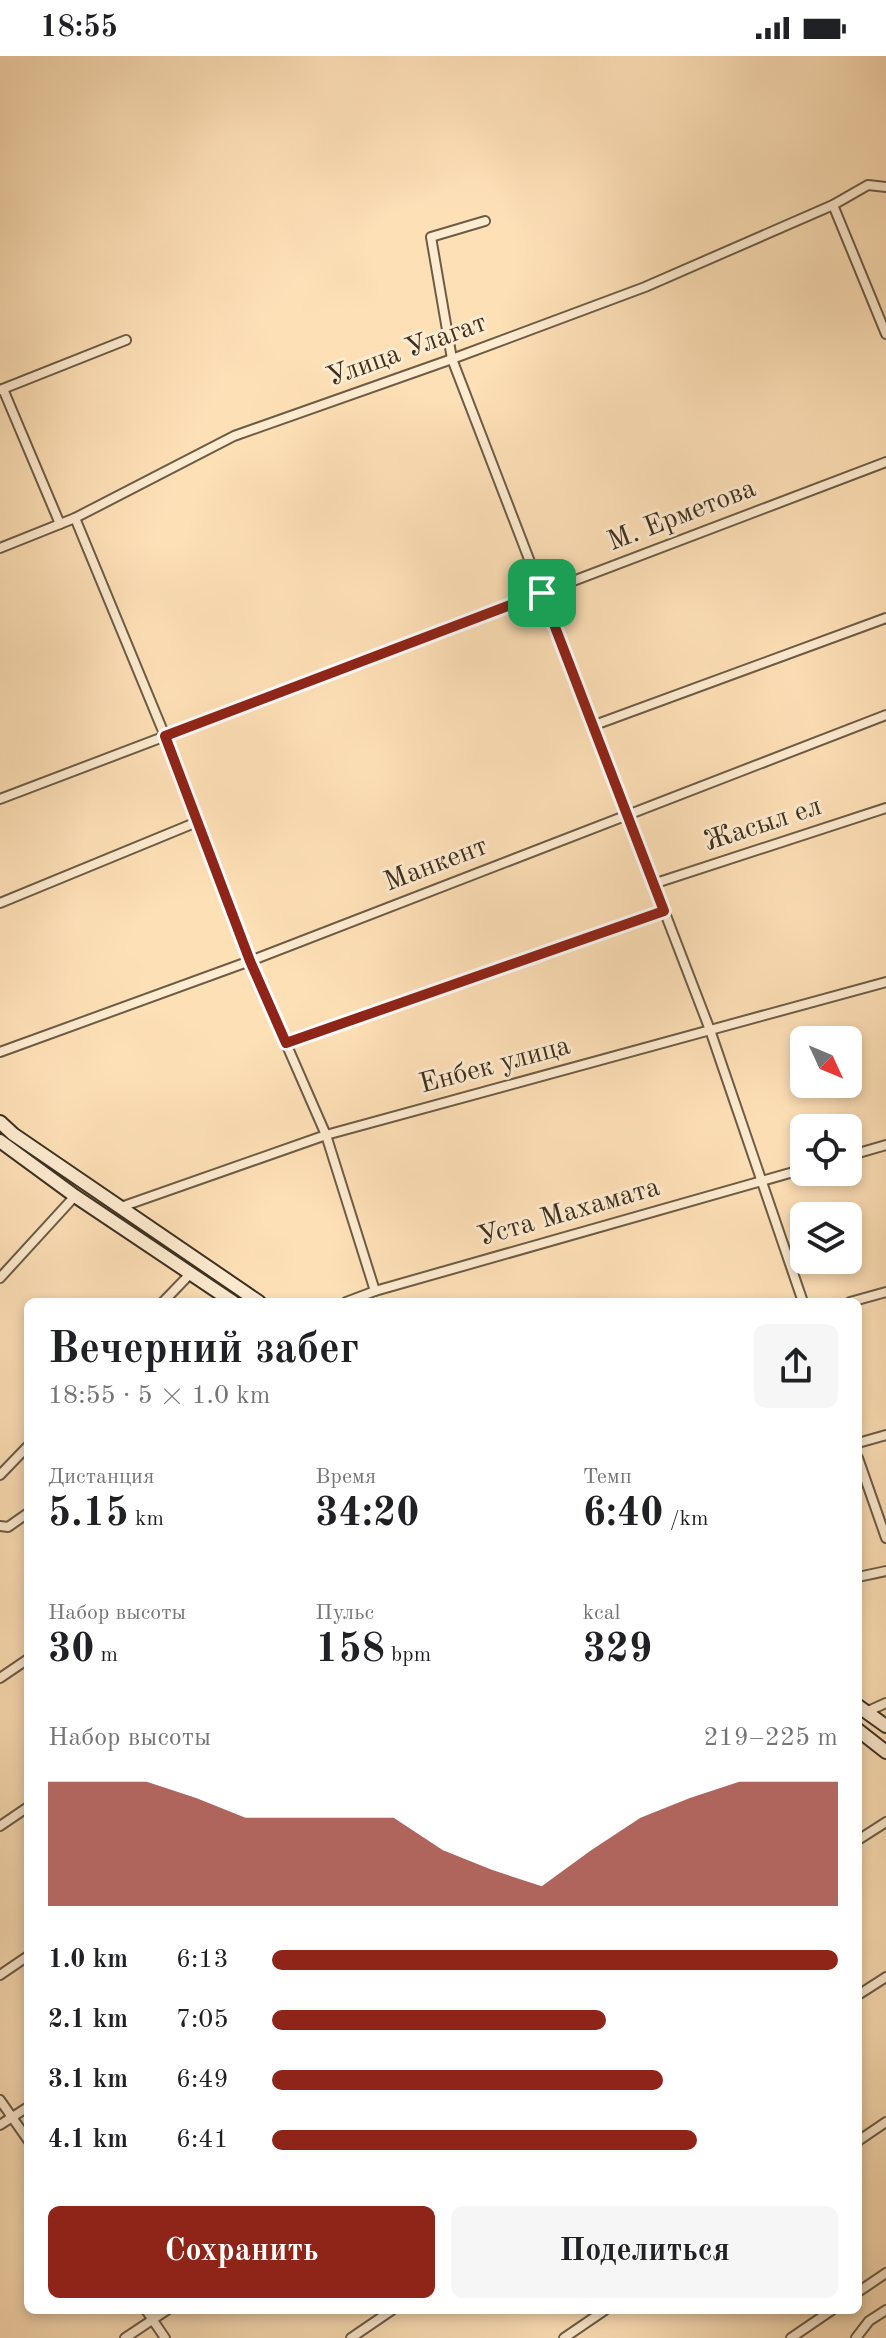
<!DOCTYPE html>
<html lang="ru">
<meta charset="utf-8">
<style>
:root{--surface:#fff;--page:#f6f6f6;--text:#202124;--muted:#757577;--accent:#8f2418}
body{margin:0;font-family:"Old Standard TT",serif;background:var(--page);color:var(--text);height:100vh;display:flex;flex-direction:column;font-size:30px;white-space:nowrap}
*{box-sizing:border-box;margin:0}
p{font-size:26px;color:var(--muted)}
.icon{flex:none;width:44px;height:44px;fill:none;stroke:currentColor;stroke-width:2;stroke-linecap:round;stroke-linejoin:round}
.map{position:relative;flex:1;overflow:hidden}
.drawer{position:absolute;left:24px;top:1242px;width:838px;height:1016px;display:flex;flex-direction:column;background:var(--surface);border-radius:12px;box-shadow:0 4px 12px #0003}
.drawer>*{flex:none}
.needle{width:52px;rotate:134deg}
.buttons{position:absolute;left:790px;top:970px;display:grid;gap:16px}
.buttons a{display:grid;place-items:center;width:72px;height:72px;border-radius:12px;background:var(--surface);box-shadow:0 4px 12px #0003;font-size:40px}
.pin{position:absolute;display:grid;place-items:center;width:68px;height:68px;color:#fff;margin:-34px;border-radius:16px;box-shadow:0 4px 12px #0006}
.round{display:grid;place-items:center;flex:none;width:84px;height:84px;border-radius:12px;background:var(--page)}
.summary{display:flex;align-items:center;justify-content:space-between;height:136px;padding:0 24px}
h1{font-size:44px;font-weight:700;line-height:60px}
.metrics{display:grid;grid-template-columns:repeat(3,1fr);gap:12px;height:136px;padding:8px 24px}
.metrics div{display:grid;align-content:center}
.metrics b{font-size:40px;font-weight:700}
.metrics small{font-size:22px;font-weight:400}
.metrics p{font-size:22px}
.chart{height:224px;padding:16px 24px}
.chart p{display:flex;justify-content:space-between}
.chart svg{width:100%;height:144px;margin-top:8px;fill:var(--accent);opacity:.7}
.cta{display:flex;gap:16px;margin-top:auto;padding:16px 24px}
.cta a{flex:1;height:92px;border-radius:12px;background:var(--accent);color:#fff;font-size:32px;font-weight:700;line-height:92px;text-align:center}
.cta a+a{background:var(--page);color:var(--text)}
ul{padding:0 24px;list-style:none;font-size:26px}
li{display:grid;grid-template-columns:128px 96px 1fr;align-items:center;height:60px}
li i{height:20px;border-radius:10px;background:var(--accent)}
.status{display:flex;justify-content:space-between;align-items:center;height:56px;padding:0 40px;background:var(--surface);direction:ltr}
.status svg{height:22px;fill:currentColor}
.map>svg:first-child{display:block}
</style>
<div class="status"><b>18:55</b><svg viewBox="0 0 49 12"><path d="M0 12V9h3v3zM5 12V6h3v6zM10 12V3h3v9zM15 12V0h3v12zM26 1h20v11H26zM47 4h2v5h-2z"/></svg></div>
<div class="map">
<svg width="886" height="2282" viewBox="0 0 886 2282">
<rect width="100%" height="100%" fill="#fee0b7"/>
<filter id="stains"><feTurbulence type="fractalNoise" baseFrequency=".0025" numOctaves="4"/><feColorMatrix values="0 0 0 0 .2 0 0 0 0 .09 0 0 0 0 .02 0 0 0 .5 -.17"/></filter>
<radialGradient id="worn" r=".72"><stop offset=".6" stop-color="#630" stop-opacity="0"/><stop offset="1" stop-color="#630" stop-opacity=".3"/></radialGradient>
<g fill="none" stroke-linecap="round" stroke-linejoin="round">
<defs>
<g id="minor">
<path d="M 833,149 L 886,278"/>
<path d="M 485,165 L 431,181 L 452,303 L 710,974 L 803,1246"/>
<path d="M 3,333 L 60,468"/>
<path d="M 0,334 L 126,284"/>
<path d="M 75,462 L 165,680 L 250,905 L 326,1079 L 375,1235"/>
<path d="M 0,492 L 75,462 L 234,380 L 452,303 L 645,231 L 833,149 L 868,129 L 886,131"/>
<path d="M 592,670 L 886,562"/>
<path d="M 0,743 L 886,406"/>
<path d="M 653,828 L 886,752"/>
<path d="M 0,847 L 197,766"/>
<path d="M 286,987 L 664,855"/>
<path d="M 0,996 L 250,905 L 886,659"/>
<path d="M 848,1100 L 886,1089"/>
<path d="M 121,1151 L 326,1079 L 886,926"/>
<path d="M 0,1222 L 75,1140"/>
<path d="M 163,1246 L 191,1217"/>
<path d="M 346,1246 L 375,1235 L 804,1113"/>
<path d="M 850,1246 L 886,1236"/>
<path d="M 858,1387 L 886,1379"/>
<path d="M 858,1402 L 886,1482"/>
<path d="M 0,1419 L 28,1390"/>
<path d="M 0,1470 L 8,1471 L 28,1457"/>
<path d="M 858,1521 L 886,1515"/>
<path d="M 0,1622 L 28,1603"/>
<path d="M 866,1656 L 886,1647"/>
<path d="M 0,1770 L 28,1751"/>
<path d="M 858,1784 L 886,1766"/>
<path d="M 0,1919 L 28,1900"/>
<path d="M 858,1939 L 886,1921"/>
<path d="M 0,2044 L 28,2084"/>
<path d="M 0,2069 L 28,2051"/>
<path d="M 858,2085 L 886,2066"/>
<path d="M 858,2236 L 886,2217"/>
<path d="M 146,2254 L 165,2282"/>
<path d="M 125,2282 L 167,2254"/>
<path d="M 351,2282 L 392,2254"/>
<path d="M 564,2282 L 605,2254"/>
<path d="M 791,2282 L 832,2254"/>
<path d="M 856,2282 L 869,2265 L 886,2254"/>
</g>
<g id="secondary">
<path d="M 0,1066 L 13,1078 L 259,1246"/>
<path d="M 0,1085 L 75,1140 L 233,1246"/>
<path d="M 858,1650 L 886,1670"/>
<path d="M 858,1674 L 886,1696"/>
</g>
</defs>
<use href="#minor" stroke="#6c5c46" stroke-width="12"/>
<use href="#secondary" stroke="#3c3021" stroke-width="16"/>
<use href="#minor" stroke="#feebd0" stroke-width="8"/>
<use href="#secondary" stroke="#feebd0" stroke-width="12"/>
</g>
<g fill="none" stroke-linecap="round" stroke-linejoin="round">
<defs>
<path id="route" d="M 542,537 L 664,855 L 286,987 L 250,905 L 165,680 Z"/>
</defs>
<use href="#route" stroke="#fff" stroke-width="16"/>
<use href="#route" stroke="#8f2418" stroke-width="10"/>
</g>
<g text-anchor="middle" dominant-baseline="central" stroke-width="6" stroke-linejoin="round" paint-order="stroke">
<g font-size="28" fill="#3c3021" stroke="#feebd0">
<text transform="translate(407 295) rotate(-20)">Улица Улагат</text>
<text transform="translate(682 460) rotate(-21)">М. Ерметова</text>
<text transform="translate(763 769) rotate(-18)">Жасыл ел</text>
<text transform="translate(436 809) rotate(-21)">Манкент</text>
<text transform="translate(495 1010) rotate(-15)">Енбек улица</text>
<text transform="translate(569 1157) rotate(-16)">Уста Махамата</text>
</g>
</g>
<rect width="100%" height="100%" filter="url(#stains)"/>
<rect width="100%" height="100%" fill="url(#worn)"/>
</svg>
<div class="buttons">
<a><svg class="needle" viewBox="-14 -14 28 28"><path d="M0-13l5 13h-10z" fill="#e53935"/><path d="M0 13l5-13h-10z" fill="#757577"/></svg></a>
<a><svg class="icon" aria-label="locate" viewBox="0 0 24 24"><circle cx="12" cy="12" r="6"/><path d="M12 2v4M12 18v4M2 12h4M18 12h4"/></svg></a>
<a><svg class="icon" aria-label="layers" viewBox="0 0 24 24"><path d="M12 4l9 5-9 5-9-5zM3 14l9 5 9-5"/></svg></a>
</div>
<div class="pin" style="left:542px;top:537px;background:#1e9e55"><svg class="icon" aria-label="arrive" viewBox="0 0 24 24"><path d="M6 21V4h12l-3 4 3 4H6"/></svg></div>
<section class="drawer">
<div class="summary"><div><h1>Вечерний забег</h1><p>18:55 · 5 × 1.0 km</p></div><a class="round"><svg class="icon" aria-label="share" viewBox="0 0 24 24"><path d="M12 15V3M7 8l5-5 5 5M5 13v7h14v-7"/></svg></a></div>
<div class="metrics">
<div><p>Дистанция</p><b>5.15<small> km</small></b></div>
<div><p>Время</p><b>34:20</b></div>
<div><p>Темп</p><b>6:40<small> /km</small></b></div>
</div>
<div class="metrics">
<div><p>Набор высоты</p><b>30<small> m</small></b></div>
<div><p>Пульс</p><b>158<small> bpm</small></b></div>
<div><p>kcal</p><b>329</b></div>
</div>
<div class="chart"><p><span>Набор высоты</span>219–225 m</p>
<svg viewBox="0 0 160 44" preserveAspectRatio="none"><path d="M0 44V6L10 6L20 6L30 11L40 17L50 17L60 17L70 17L80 27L90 33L100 38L110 27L120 17L130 11L140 6L150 6L160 6V44z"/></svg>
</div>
<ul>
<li><b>1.0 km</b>6:13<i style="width:100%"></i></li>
<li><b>2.1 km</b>7:05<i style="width:59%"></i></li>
<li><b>3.1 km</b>6:49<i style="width:69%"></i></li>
<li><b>4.1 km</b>6:41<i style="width:75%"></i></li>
</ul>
<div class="cta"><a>Сохранить</a><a>Поделиться</a></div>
</section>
</div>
